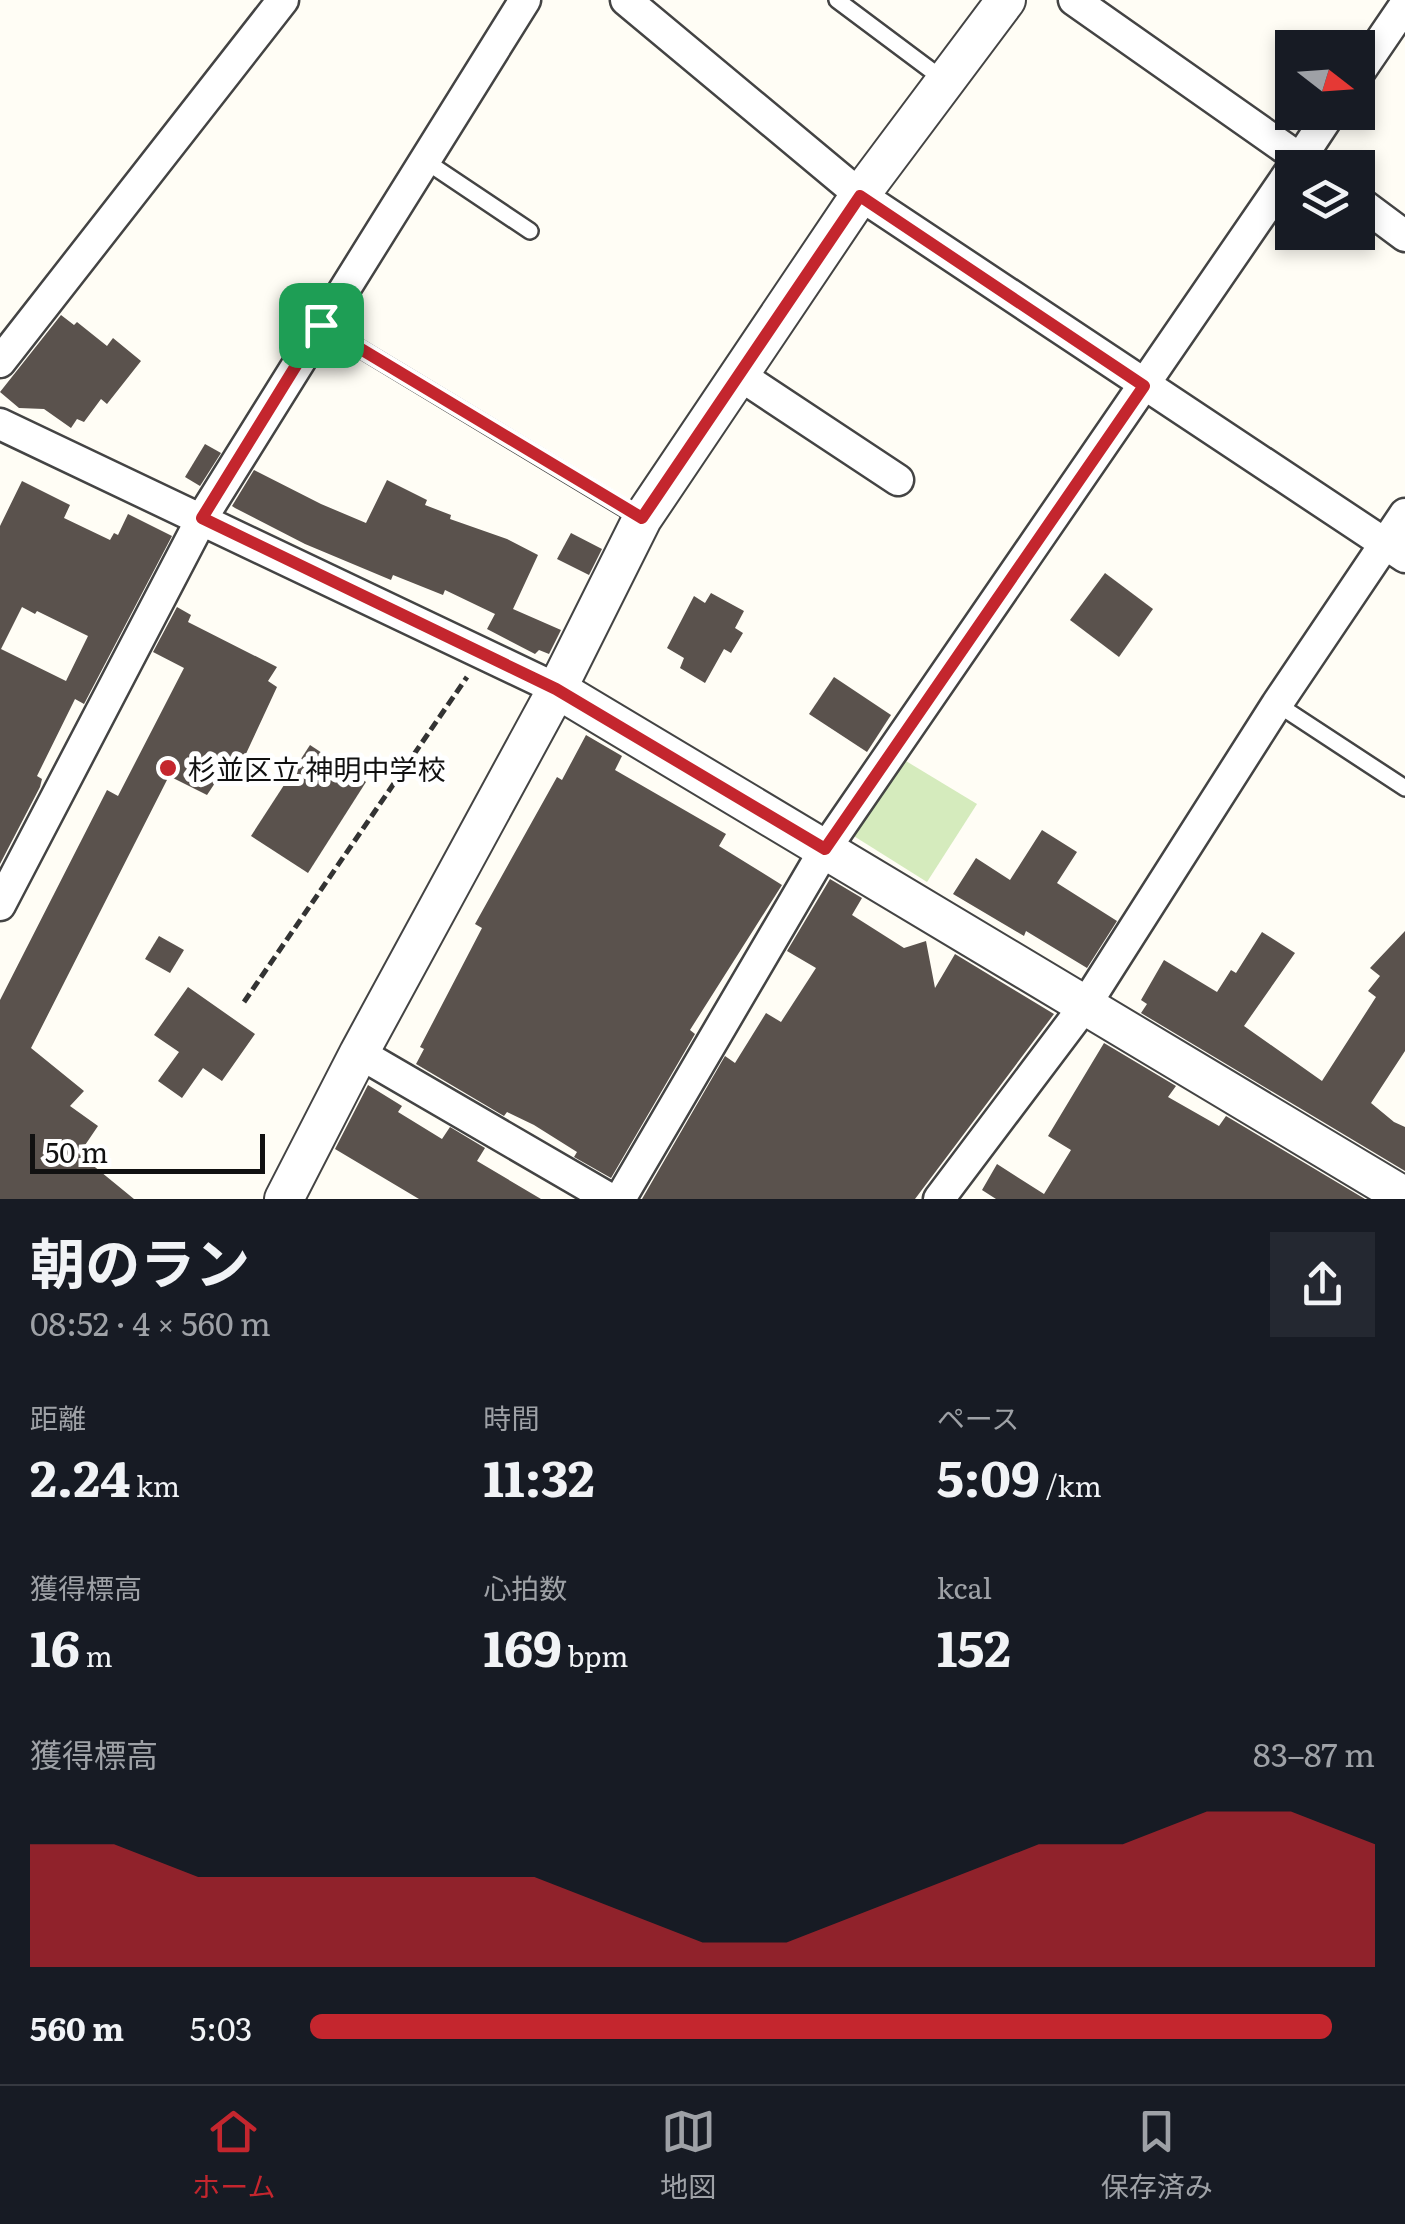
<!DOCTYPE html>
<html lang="ja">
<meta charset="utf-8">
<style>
:root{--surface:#171b24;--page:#242831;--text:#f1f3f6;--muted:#9ea1a6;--line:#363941;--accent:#c4262e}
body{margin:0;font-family:Literata,"Noto Sans JP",serif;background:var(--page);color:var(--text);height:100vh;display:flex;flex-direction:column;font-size:38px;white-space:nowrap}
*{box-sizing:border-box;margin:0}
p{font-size:32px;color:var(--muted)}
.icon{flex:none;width:55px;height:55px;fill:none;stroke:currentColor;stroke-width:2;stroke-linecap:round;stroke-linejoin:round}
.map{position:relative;height:1199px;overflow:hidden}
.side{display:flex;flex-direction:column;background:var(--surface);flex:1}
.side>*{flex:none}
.needle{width:65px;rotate:107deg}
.fabs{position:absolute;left:1275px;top:30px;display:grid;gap:20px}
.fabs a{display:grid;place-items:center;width:100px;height:100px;border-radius:0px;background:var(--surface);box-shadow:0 5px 15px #0003;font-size:50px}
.scale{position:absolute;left:30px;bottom:25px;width:235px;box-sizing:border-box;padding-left:10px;border:5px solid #111;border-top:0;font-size:28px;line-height:35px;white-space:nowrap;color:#111;-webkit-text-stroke:8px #fff;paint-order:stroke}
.pin{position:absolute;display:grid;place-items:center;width:85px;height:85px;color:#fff;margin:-42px;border-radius:20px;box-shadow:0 5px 15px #0006}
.round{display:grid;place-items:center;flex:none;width:105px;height:105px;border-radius:0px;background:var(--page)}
.head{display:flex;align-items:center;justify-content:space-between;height:170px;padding:0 30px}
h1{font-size:55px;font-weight:700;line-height:75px}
.figures{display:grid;grid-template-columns:repeat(3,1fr);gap:15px;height:170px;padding:10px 30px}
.figures div{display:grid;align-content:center}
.figures b{font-size:50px;font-weight:700}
.figures small{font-size:28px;font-weight:400}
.figures p{font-size:28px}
.chart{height:280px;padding:20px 30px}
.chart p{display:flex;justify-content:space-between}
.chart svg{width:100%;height:180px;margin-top:10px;fill:var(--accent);opacity:.7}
ul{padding:0 30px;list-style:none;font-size:32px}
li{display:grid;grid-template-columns:160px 120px 1fr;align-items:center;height:75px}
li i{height:25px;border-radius:12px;background:var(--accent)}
.tabs{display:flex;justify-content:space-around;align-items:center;height:140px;border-top:2px solid var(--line);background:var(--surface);font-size:28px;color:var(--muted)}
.tabs a{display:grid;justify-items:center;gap:5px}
.tabs .on{color:var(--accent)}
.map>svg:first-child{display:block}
</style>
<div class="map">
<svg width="1405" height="1199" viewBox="0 0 1405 1199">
<rect width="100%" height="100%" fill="#fffdf5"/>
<path fill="#d5ebbd" d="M 896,755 L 977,804 L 927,882 L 849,833 Z"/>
<g fill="#5a524d" fill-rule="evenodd">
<path d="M 61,315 L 74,325 L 77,322 L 107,346 L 113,338 L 141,361 L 107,404 L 101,399 L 84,422 L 77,419 L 71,428 L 44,409 L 19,408 L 0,392 Z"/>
<path d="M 205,444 L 221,453 L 200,486 L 185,477 Z"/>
<path d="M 254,470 L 321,504 L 366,523 L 387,480 L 427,500 L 425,505 L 451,515 L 450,519 L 507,539 L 538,555 L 513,609 L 561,630 L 549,654 L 539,650 L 535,654 L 487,629 L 495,614 L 445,590 L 443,595 L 393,575 L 391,580 L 305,544 L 235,508 L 232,506 Z"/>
<path d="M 22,481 L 70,505 L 64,518 L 110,540 L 114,533 L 118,535 L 128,514 L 172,536 L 84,704 L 75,699 L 37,776 L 42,779 L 40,787 L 0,864 L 0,526 ZM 22,607 L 35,614 L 37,611 L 88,636 L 66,681 L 1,649 Z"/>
<path d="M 571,533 L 602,549 L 589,575 L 557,559 Z"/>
<path d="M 1105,573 L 1153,609 L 1119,657 L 1070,620 Z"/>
<path d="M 711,593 L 744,611 L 735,628 L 743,633 L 731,653 L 724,649 L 705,683 L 680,668 L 684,658 L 667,648 L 694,596 L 705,603 Z"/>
<path d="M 177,607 L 191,615 L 188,622 L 277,667 L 268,681 L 277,687 L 231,786 L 217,780 L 207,795 L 169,776 L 31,1048 L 84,1091 L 70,1106 L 98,1126 L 79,1154 L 134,1199 L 0,1199 L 0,1000 L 107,790 L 118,796 L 184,668 L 153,652 Z"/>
<path d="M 834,677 L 891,715 L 867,752 L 809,714 Z"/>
<path d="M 586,735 L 622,756 L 615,770 L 726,834 L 719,846 L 782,885 L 690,1030 L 695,1034 L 611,1178 L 574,1157 L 577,1152 L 534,1125 L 507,1112 L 504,1116 L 416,1064 L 424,1049 L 420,1047 L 482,928 L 475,924 L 557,777 L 562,780 Z"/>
<path d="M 310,745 L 366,782 L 308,873 L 251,836 Z"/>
<path d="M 1042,830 L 1077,852 L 1057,883 L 1117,921 L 1087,968 L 1026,931 L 1024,936 L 953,894 L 976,858 L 1010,880 Z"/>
<path d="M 830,879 L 862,898 L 852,915 L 904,948 L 926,941 L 935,988 L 955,954 L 1054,1014 L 915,1199 L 642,1199 L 725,1056 L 735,1063 L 766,1013 L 781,1022 L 816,968 L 787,951 Z"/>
<path d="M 1405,931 L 1405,1051 L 1371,1103 L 1394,1122 L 1405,1127 L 1405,1171 L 1141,1013 L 1147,1004 L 1141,1000 L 1164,960 L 1217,992 L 1231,970 L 1236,973 L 1262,932 L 1295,953 L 1244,1026 L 1322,1081 L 1376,997 L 1368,991 L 1380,976 L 1370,968 Z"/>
<path d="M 159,936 L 184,950 L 170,973 L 145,959 Z"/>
<path d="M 188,987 L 255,1034 L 222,1081 L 203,1068 L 182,1098 L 158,1081 L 179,1052 L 154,1035 Z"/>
<path d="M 1104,1043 L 1176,1086 L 1168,1097 L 1219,1126 L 1226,1116 L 1365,1199 L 996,1199 L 982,1190 L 997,1164 L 1044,1194 L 1071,1150 L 1048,1136 Z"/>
<path d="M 368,1085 L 402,1106 L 398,1112 L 442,1139 L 450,1127 L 485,1148 L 477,1161 L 541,1199 L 419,1199 L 335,1149 Z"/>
</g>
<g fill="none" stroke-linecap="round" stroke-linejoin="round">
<defs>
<g id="service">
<path d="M 837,0 L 944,80"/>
<path d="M 424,160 L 530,231"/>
<path d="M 321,325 L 642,519"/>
<path d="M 1277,704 L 1405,788"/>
</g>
<g id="minor">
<path d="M 626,0 L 860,195 L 1405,557"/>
<path d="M 1074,0 L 1313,168"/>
<path d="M 1358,74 L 1405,5"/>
<path d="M 1294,168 L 1331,112"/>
<path d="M 1358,201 L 1405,236"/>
<path d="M 0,362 L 283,0"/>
<path d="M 738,374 L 898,480"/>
<path d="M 0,424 L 557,689"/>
<path d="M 0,905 L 202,518 L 525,0"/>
<path d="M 359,1053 L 610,1199"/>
<path d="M 620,1199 L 825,849 L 1292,169"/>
<path d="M 939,1199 L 1086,1004 L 1277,704 L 1405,514"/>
</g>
<g id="tertiary">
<path d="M 557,689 L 1405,1197"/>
<path d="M 284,1199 L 359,1053 L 557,689 L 642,519 L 860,195 L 1006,0"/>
</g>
</defs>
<use href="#service" stroke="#444" stroke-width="20"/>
<use href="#minor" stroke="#444" stroke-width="35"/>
<use href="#tertiary" stroke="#444" stroke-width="42"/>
<path stroke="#333" stroke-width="5" stroke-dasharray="10 5" stroke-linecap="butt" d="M 244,1002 L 467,677"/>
<use href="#service" stroke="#fff" stroke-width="15"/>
<use href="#minor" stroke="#fff" stroke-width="30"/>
<use href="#tertiary" stroke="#fff" stroke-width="38"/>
</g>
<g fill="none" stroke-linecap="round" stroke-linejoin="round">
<defs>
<path id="route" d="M 860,196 L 1144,386 L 825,849 L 556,689 L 202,518 L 321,325 L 642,518 Z"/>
</defs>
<use href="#route" stroke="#fff" stroke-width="20"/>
<use href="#route" stroke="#c4262e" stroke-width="12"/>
</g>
<circle fill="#c4262e" stroke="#fff" stroke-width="4" cx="168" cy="768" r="10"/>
<g text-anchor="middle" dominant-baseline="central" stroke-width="10" stroke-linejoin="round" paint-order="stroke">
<g font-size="28" fill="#111" stroke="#fff" text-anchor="start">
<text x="188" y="768">杉並区立 神明中学校</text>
</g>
</g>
</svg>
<div class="fabs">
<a><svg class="needle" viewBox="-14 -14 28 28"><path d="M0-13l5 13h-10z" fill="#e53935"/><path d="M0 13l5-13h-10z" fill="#9ea1a6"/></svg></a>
<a><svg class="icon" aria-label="layers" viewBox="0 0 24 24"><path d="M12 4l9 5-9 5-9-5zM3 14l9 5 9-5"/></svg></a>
</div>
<div class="scale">50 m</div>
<div class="pin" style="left:321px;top:325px;background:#1e9e55"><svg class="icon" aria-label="arrive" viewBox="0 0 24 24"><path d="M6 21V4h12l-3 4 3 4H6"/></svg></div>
</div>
<section class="side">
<div class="head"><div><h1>朝のラン</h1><p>08:52 · 4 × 560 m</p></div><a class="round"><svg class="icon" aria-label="share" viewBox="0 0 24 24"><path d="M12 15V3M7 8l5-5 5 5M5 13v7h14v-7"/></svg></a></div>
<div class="figures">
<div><p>距離</p><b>2.24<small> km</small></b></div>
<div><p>時間</p><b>11:32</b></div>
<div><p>ペース</p><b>5:09<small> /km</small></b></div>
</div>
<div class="figures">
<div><p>獲得標高</p><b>16<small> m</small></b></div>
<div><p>心拍数</p><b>169<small> bpm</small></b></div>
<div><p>kcal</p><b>152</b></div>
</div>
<div class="chart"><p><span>獲得標高</span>83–87 m</p>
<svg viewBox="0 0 160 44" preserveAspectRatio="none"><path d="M0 44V14L10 14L20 22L30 22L40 22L50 22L60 22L70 30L80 38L90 38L100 30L110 22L120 14L130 14L140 6L150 6L160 14V44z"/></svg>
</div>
<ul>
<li><b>560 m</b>5:03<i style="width:96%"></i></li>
</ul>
</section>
<nav class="tabs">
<a class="on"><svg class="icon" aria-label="home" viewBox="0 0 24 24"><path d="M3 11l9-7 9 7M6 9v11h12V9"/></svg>ホーム</a>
<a><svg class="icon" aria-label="map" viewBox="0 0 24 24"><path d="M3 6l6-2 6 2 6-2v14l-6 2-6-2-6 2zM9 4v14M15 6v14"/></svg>地図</a>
<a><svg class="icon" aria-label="saved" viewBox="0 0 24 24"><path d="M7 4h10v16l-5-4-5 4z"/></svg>保存済み</a>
</nav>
